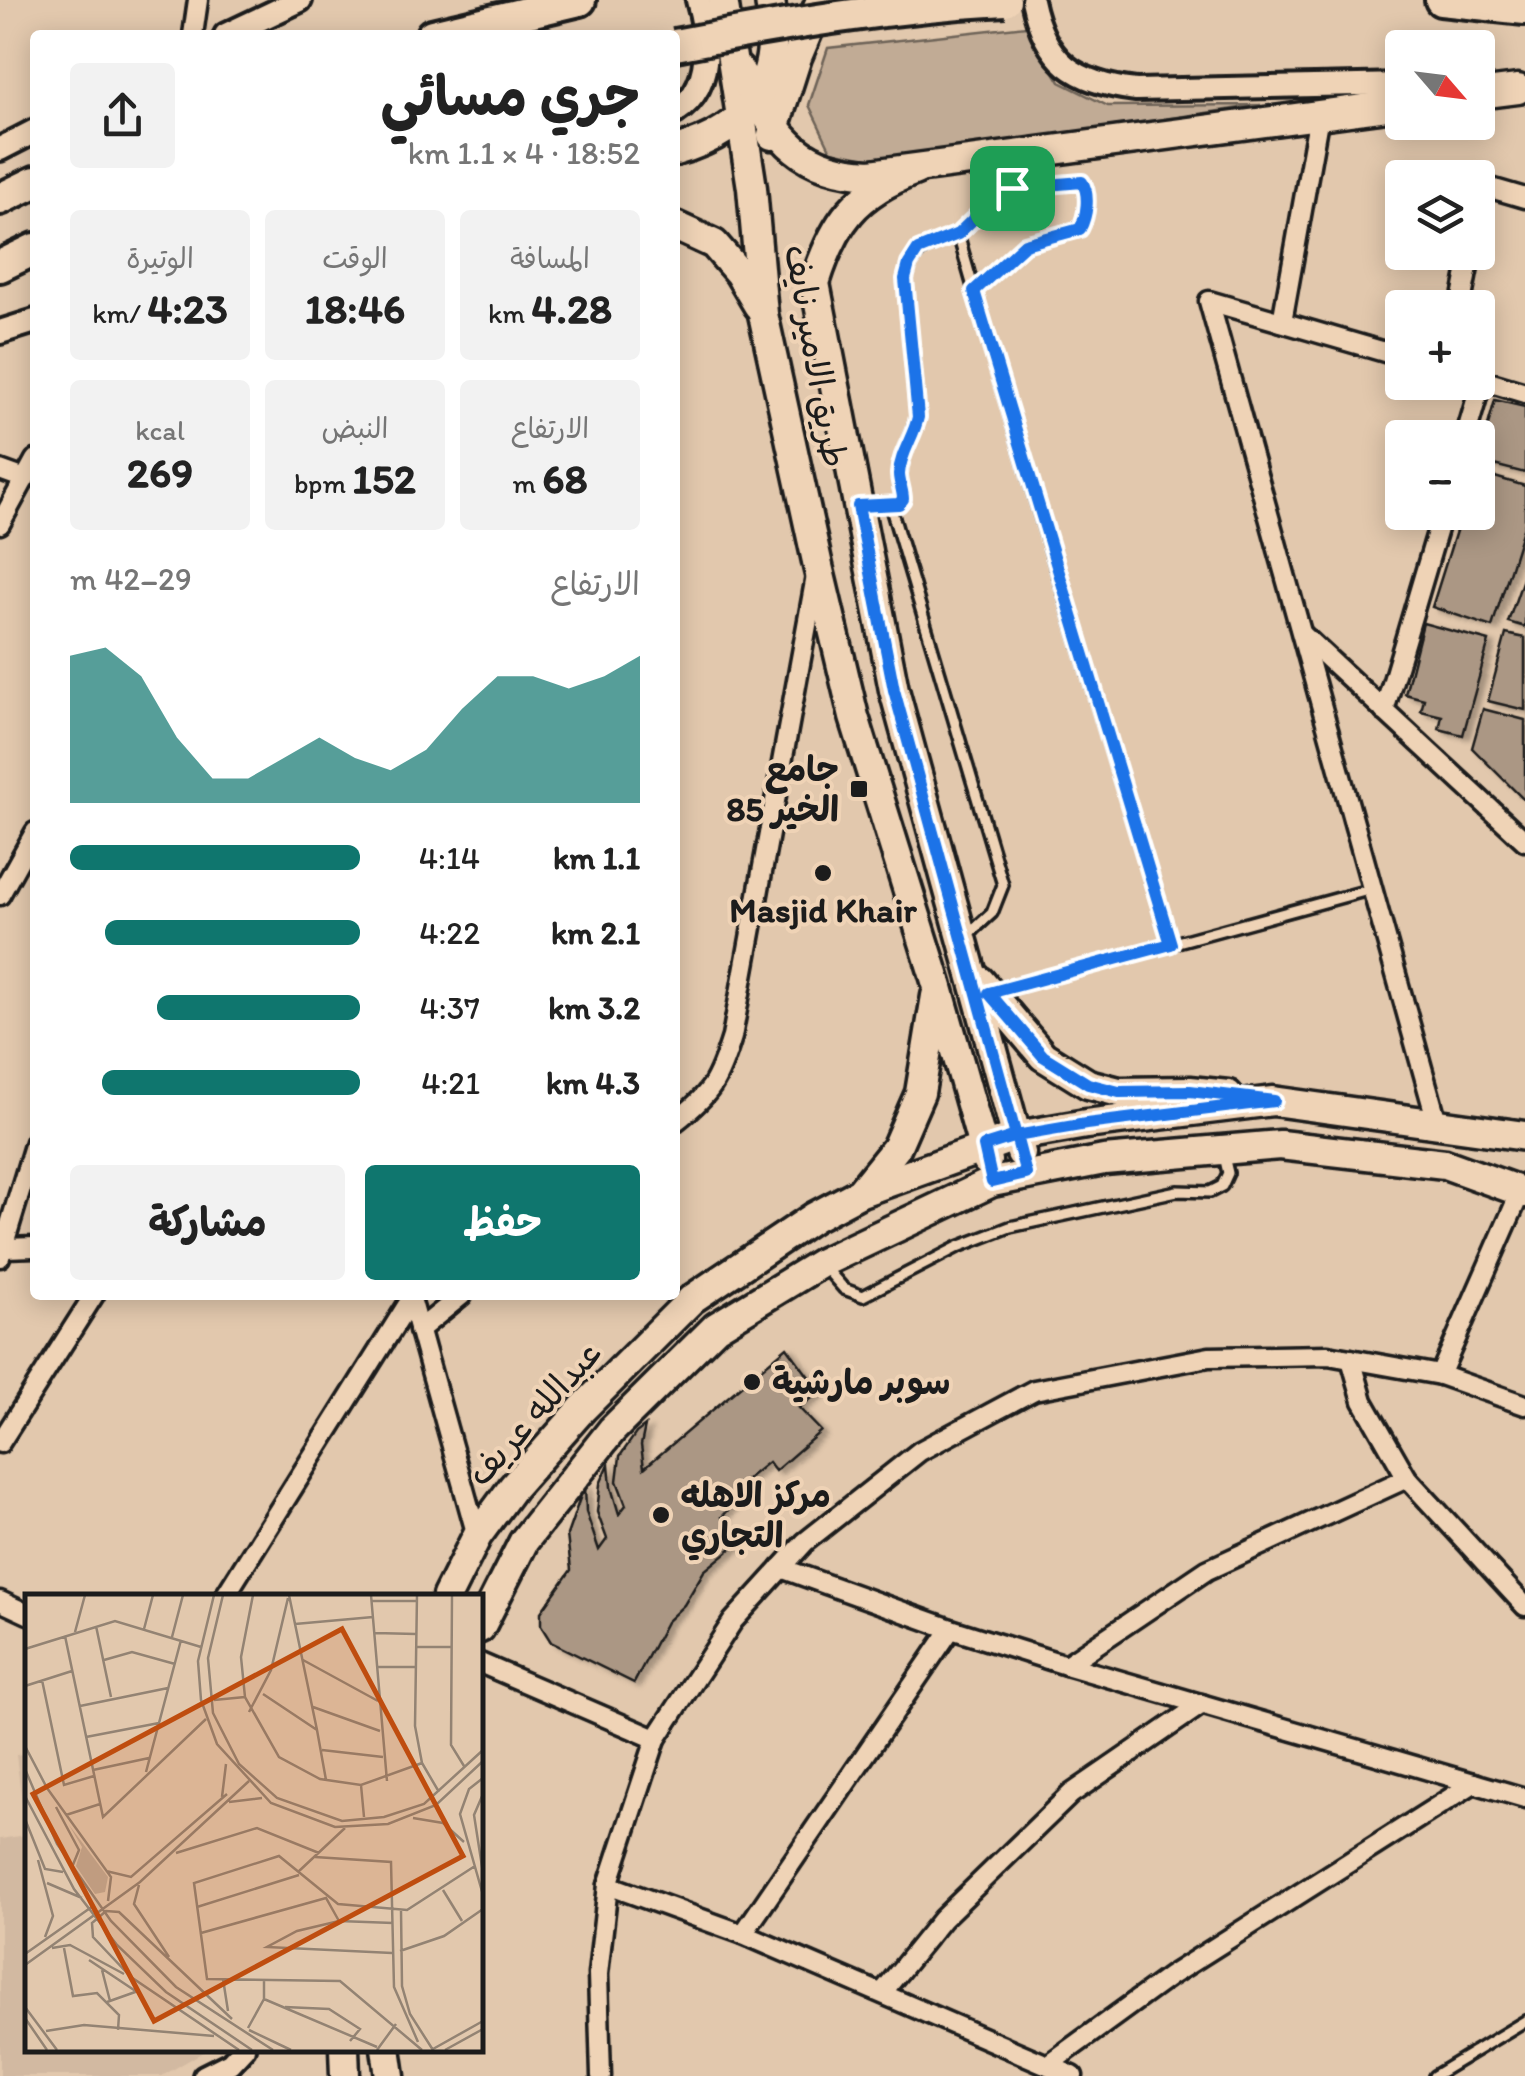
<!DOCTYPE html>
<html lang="ar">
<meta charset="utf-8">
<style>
:root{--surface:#fff;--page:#f2f2f2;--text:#222;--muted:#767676;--accent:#0f766e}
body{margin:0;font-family:Itim,"Playpen Sans Arabic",sans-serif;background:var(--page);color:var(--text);direction:rtl;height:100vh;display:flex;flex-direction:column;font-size:38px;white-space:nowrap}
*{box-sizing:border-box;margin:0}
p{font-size:32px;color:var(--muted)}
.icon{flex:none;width:55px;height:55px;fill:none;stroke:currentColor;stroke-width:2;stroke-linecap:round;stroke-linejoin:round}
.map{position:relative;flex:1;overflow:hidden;direction:ltr}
.sheet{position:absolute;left:30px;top:30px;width:650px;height:1270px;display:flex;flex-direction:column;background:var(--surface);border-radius:10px;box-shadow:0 5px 25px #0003;direction:rtl}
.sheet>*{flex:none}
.needle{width:65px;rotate:118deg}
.controls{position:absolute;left:1385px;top:30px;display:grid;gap:20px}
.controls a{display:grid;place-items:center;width:110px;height:110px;border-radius:10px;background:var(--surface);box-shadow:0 5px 25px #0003;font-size:50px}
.pin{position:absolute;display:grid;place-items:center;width:85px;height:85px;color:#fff;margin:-42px;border-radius:20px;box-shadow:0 5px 15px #0006}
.round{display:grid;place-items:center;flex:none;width:105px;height:105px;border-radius:10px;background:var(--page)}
.overview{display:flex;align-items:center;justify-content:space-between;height:170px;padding:0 40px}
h1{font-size:55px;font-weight:700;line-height:75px}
.figures{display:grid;grid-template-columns:repeat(3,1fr);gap:15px;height:170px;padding:10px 40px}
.figures div{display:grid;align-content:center;border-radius:10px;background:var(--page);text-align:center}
.figures b{font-size:42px;font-weight:700}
.figures small{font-size:28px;font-weight:400}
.figures p{font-size:28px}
.chart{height:280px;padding:20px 40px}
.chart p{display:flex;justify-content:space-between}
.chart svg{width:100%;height:180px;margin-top:10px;fill:var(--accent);opacity:.7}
.action{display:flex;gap:20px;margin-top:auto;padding:20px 40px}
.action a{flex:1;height:115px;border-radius:10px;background:var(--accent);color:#fff;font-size:40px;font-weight:700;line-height:115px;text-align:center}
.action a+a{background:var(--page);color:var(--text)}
ul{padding:0 40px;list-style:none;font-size:32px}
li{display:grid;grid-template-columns:160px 120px 1fr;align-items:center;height:75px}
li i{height:25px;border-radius:12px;background:var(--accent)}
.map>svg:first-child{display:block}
</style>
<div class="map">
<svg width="1525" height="2076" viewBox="0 0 1525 2076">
<defs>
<filter id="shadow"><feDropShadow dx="6" dy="3.5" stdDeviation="2.5" flood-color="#0004"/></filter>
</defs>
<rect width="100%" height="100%" fill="#e2c8ad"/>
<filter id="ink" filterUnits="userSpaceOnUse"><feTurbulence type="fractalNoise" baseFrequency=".01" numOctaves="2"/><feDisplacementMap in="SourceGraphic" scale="20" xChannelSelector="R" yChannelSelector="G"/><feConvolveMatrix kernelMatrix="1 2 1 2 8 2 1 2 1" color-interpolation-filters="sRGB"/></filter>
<g filter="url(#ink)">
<path fill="#d2b9a1" d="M 27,1754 L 28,2048 L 208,2049 L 162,2076 L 0,2076 L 0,1839 L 26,1835 L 16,1755 Z"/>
<path fill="#c1ab95" stroke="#6e6458" stroke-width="2.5" d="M 1026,26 L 1060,82 L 1108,106 L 1261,105 L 877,160 L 831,151 L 809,105 L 828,48 Z"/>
<g fill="#ab9784" stroke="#1c1c1c" stroke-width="2.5" filter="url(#shadow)">
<path d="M 1495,400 L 1525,407 L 1525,473 L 1478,461 Z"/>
<path d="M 1478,472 L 1525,486 L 1525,523 L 1492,627 L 1432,607 L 1462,512 L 1478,512 Z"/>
<path d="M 1525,573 L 1525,627 L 1508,622 Z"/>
<path d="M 1423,623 L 1489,641 L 1463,735 L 1439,729 L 1442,716 L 1421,711 L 1424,699 L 1405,694 Z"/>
<path d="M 1506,634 L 1525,638 L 1525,710 L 1488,701 Z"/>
<path d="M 1483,709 L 1525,720 L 1525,801 L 1472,748 Z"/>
<path d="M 787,1347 L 820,1392 L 799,1408 L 821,1431 L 775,1471 L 768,1462 L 742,1483 L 749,1487 L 722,1517 L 738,1543 L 704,1571 L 684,1605 L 666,1622 L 634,1683 L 551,1642 L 541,1626 L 541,1612 L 571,1570 L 567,1535 L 585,1484 L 586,1512 L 599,1550 L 607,1539 L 597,1512 L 600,1484 L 609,1464 L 611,1487 L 619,1514 L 626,1505 L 617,1481 L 620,1456 L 636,1433 L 645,1426 L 641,1445 L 644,1468 Z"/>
</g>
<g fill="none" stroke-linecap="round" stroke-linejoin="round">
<defs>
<g id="service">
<path d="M 974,291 L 1025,244 L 1080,229 C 1087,216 1091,194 1082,182 L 1012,188 L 997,196 L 958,234 C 1025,472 1099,707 1171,944"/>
<path d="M 890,505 L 1003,885 L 992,913 L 968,935"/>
<path d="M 863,506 L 899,504 L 903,499 L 899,476 L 903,454 L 918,417 L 905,279 C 913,246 930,246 958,234"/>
<path d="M 994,992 L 1372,889"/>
<path d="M 823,1265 L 844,1289 L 863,1296 L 958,1247 L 1010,1227 L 1177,1191 L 1210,1192 L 1222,1186 L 1228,1173 L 1224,1156"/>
<path d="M 1434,2076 L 1525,2021"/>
</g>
<g id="minor">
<path d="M 193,35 L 198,0"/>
<path d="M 1478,219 L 1484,186 L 1525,198"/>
<path d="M 1460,308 L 1471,252"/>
<path d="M 1282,322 L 1319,115"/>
<path d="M 1402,357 L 1209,301 L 1437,1122"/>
<path d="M 1478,379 L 1525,393"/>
<path d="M 1465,438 L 1482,380"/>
<path d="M 0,470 L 25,479"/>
<path d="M 0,524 L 35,460"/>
<path d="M 1302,634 L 1525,841"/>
<path d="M 1384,711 L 1443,512"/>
<path d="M 0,895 L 35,832"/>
<path d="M 675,1122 C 712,1093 718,1082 732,1037 L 816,576"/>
<path d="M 5,1248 L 35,1247"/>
<path d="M 0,1257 L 35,1142"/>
<path d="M 410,1295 L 477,1536"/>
<path d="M 419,1330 L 462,1295"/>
<path d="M 1351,1359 L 1363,1401 L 1407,1478 L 1525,1606"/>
<path d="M 1440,1375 L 1521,1191"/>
<path d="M 0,1443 L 94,1295"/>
<path d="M 781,1568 L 951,1629 L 1066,1665 L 1207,1570 L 1407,1478"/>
<path d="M 225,1596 L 411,1299"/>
<path d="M 0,1601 L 28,1614"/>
<path d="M 480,1663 L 656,1739"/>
<path d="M 1066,1665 L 1525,1798"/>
<path d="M 608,1885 L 743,1934 L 1073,2076"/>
<path d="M 743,1934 L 951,1629"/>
<path d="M 882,1993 L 942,1919 L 1071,1794 L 1202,1704"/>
<path d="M 1049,2064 L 1170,1976 L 1474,1783"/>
<path d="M 601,2076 L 598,1974 L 608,1885 L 656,1739 L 733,1621 L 805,1542 L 920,1451 L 1034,1390 L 1209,1357 L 1328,1355 L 1440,1375 L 1525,1405"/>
</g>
<g id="tertiary">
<path d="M 1032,0 C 1045,62 1075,83 1136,90 L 1402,84"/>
<path d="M 204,2076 L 230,2063 L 244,2048"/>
</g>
<g id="secondary">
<path d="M 226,35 L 300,0"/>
<path d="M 675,112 C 714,87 709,39 698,0"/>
<path d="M 0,149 L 35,131"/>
<path d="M 0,332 L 35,321"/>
</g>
<g id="primary">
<path d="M 723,0 L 752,188 L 763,314 L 818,566 L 854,717 L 937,984 L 987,1161"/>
<path d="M 739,70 C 777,132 791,170 871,174 L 1402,104"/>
<path d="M 1478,94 L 1518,89"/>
<path d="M 772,135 L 797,57 L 821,0"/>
<path d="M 675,151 C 754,129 782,80 770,0"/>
<path d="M 916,170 C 855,193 834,222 815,283 L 894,690 L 1021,1153"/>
<path d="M 675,226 L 714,244 L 739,273 L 758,305"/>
<path d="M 980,981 L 1043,1056 L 1088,1084 L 1119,1092 L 1190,1091 L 1228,1095"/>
<path d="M 862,1190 L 896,1148 L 920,1093 L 936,996"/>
<path d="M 447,1596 L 477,1536 L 513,1487 L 583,1408 L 692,1299 L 814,1217 L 861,1192 L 1017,1136 L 1086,1124 L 1273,1101 L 1525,1136"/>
<path d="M 480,1628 L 524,1541 L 612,1430 L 716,1327 L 821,1263 L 992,1182 L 1104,1160 L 1280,1145 L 1445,1164 L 1525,1193"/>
<path d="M 344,2048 L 345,2076"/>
<path d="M 386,2048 L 390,2076"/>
</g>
<g id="motorway">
<path d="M 1441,0 L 1525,9"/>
<path d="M 432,35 L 580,0"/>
<path d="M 0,199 L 35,182"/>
<path d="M 0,266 L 35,249"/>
</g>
</defs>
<use href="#service" stroke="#1c1c1c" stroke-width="16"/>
<use href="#minor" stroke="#1c1c1c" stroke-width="25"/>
<use href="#tertiary" stroke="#1c1c1c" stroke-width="28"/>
<use href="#secondary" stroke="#1c1c1c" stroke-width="30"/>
<use href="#primary" stroke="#1c1c1c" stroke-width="35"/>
<use href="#motorway" stroke="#1c1c1c" stroke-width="38"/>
<use href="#service" stroke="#efd3b6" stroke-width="9"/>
<use href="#minor" stroke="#efd3b6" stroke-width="18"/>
<use href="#tertiary" stroke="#efd3b6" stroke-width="20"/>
<use href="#secondary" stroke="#efd3b6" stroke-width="22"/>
<use href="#primary" stroke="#efd3b6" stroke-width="28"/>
<use href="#motorway" stroke="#efd3b6" stroke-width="30"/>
<defs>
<path id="motorway-bridge" d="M 675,45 C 785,24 893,6 1005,0"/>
</defs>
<use href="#motorway-bridge" stroke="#1c1c1c" stroke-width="38" stroke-linecap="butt"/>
<use href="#motorway-bridge" stroke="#efd3b6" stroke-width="30"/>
</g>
</g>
<g fill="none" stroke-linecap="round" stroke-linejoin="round" filter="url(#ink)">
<defs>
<path id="route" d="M 1012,188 L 997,196 L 958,234 L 918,250 L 909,264 L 905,279 L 918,417 C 914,437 900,453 899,474 C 899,482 903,491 903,499 L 899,504 L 858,506 L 894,690 L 1016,1136 L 984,1146 L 992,1182 L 1026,1174 L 1016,1136 L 1086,1124 L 1274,1101 L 1190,1091 L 1119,1092 L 1088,1084 L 1043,1056 L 989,993 L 1171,944 L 974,291 L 1025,244 L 1080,229 C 1087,216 1090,194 1082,182 L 1012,188"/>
</defs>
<use href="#route" stroke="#fff" stroke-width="20"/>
<use href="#route" stroke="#1a73e8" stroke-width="12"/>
</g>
<g fill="#1c1c1c" stroke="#efd3b6" stroke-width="4">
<rect x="849" y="779" width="20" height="20" rx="5"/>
<circle cx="823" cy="873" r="10"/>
<circle cx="752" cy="1382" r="10"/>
<circle cx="661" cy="1515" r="10"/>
</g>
<g text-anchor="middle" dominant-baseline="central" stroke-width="8" stroke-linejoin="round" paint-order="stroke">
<g font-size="35" fill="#1c1c1c" stroke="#efd3b6">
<text transform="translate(816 356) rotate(80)">طريق الامير نايف</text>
<text transform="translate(534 1413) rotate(-48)">عبدالله عريف</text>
</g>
<g font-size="35" font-weight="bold" fill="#1c1c1c" stroke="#efd3b6" text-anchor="start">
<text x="839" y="769" text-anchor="end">جامع<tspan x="839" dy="40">الخير 85</tspan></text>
<text x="823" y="910" text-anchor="middle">Masjid Khair</text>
<text x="772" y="1382">سوبر مارشية</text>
<text x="681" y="1495">مركز الاهله<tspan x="681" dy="40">التجاري</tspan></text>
</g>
</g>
<g transform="translate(25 1594)">
<rect width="458" height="458" fill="#e2c8ad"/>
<path d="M 44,231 L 83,283 L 80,298 L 70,300 L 51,272 L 57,253 Z" fill="#c1ab95"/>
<path fill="none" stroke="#938373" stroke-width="2.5" d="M 189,1 L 173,67 L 176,106 L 192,150 L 246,209 L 310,233 L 363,230 L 411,211 L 458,167M 198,1 L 183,64 L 188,119 L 214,170 L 252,204 L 317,227 L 359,223 L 399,210 L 458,156M 228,1 L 216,63 L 220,103 L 254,163 L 295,185 L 336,191 L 397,169M 264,1 L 292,136M 346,1 L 362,187M 392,1 L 390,132 L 397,169 L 414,198M 427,1 L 426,151 L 439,172M 347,7 L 392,7M 270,30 L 348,23M 71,32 L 86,103M 119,35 L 128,1M 50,38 L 60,1M 350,39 L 391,40M 40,42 L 78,223 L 181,125M 147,43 L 158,1M 391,53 L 427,53M 0,55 L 90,27 L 176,53M 79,66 L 107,58 L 150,70M 278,66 L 353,107M 352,73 L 391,73M 17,86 L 39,191 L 69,182M 0,92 L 47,77M 238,100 L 292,136 L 301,186M 189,106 L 220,103M 55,112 L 143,94M 288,113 L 355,137M 224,118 L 246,76 L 263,4M 61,143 L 134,129M 0,152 L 22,194M 297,156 L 358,163M 0,175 L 32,250 L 86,327 L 151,393 L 248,456M 68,176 L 124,164M 121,178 L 156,46M 458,184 L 444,195 L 435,220 L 458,301M 336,191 L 339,223M 22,194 L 86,283 L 83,307M 458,200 L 449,221 L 458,279M 0,202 L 49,295 L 92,351 L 141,398 L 227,456M 197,203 L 201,170M 204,208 L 237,204M 31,213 L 54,256 L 47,273M 41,221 L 75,210M 388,224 L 418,229 L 439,248M 0,225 L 20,275 L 38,278M 151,259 L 232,234 L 294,259M 290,263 L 366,268 L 369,393 L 393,448M 13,266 L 28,322 L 20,343M 81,277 L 106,283 L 202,200M 273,278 L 320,234M 22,289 L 57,304M 114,291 L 109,310 L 144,363M 418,296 L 437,327M 172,313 L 274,281M 376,316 L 377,392 L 385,420 L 408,456M 176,339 L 301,304 L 314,327M 27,354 L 45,351 L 99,380M 39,354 L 48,402 L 72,399 L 94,421 L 93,436M 375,357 L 419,342 L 458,315M 367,359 L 242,353 L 272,337 L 314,327 L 368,329M 0,360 L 68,312M 64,366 L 112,398M 0,371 L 115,288 L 224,187M 77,376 L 85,407M 198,385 L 203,417M 239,405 L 352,453M 82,408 L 113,397M 0,413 L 32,456M 260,413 L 304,415 L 335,435 L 325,447M 0,424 L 22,456M 207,425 L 94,318 L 81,317 L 67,329 L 68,343 L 106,383 L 214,456M 223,434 L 239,405 L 239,386M 224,436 L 266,456M 21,437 L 59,431 L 189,442M 408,455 L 458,427M 352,456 L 371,430M 397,456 L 315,387 L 182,385 L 169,289 L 254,262 L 313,310 L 382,316 L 450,272M 420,456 L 458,435"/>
<path fill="#bf4d0f" fill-opacity="0.15" stroke="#bf4d0f" stroke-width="5" d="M 317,35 L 438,262 L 129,427 L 8,200 Z"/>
<rect width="458" height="458" fill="none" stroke="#1c1c1c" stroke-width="5"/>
</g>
</svg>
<div class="controls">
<a><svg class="needle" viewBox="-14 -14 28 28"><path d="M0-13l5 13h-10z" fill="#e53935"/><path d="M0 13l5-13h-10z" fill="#767676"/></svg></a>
<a><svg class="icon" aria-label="layers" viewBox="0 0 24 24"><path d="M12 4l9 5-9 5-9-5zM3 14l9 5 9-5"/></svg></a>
<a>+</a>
<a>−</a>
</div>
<div class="pin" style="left:1012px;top:188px;background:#1e9e55"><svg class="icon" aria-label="arrive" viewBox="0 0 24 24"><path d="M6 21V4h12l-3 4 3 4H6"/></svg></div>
<section class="sheet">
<div class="overview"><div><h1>جري مسائي</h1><p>18:52 · 4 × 1.1 km</p></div><a class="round"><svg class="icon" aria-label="share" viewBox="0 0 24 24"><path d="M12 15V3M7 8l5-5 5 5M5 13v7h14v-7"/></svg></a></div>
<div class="figures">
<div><p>المسافة</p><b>4.28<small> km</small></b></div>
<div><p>الوقت</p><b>18:46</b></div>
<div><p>الوتيرة</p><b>4:23<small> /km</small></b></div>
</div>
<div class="figures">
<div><p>الارتفاع</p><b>68<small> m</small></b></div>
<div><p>النبض</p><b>152<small> bpm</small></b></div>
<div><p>kcal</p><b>269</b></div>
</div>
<div class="chart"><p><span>الارتفاع</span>29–42 m</p>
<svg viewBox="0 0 160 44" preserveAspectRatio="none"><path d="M0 44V8L10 6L20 13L30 28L40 38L50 38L60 33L70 28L80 33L90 36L100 31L110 21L120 13L130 13L140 16L150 13L160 8V44z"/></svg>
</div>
<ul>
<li><b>1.1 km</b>4:14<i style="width:100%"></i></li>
<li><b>2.1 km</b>4:22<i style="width:88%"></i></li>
<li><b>3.2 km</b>4:37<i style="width:70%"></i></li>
<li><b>4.3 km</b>4:21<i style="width:89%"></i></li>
</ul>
<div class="action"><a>حفظ</a><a>مشاركة</a></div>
</section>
</div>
